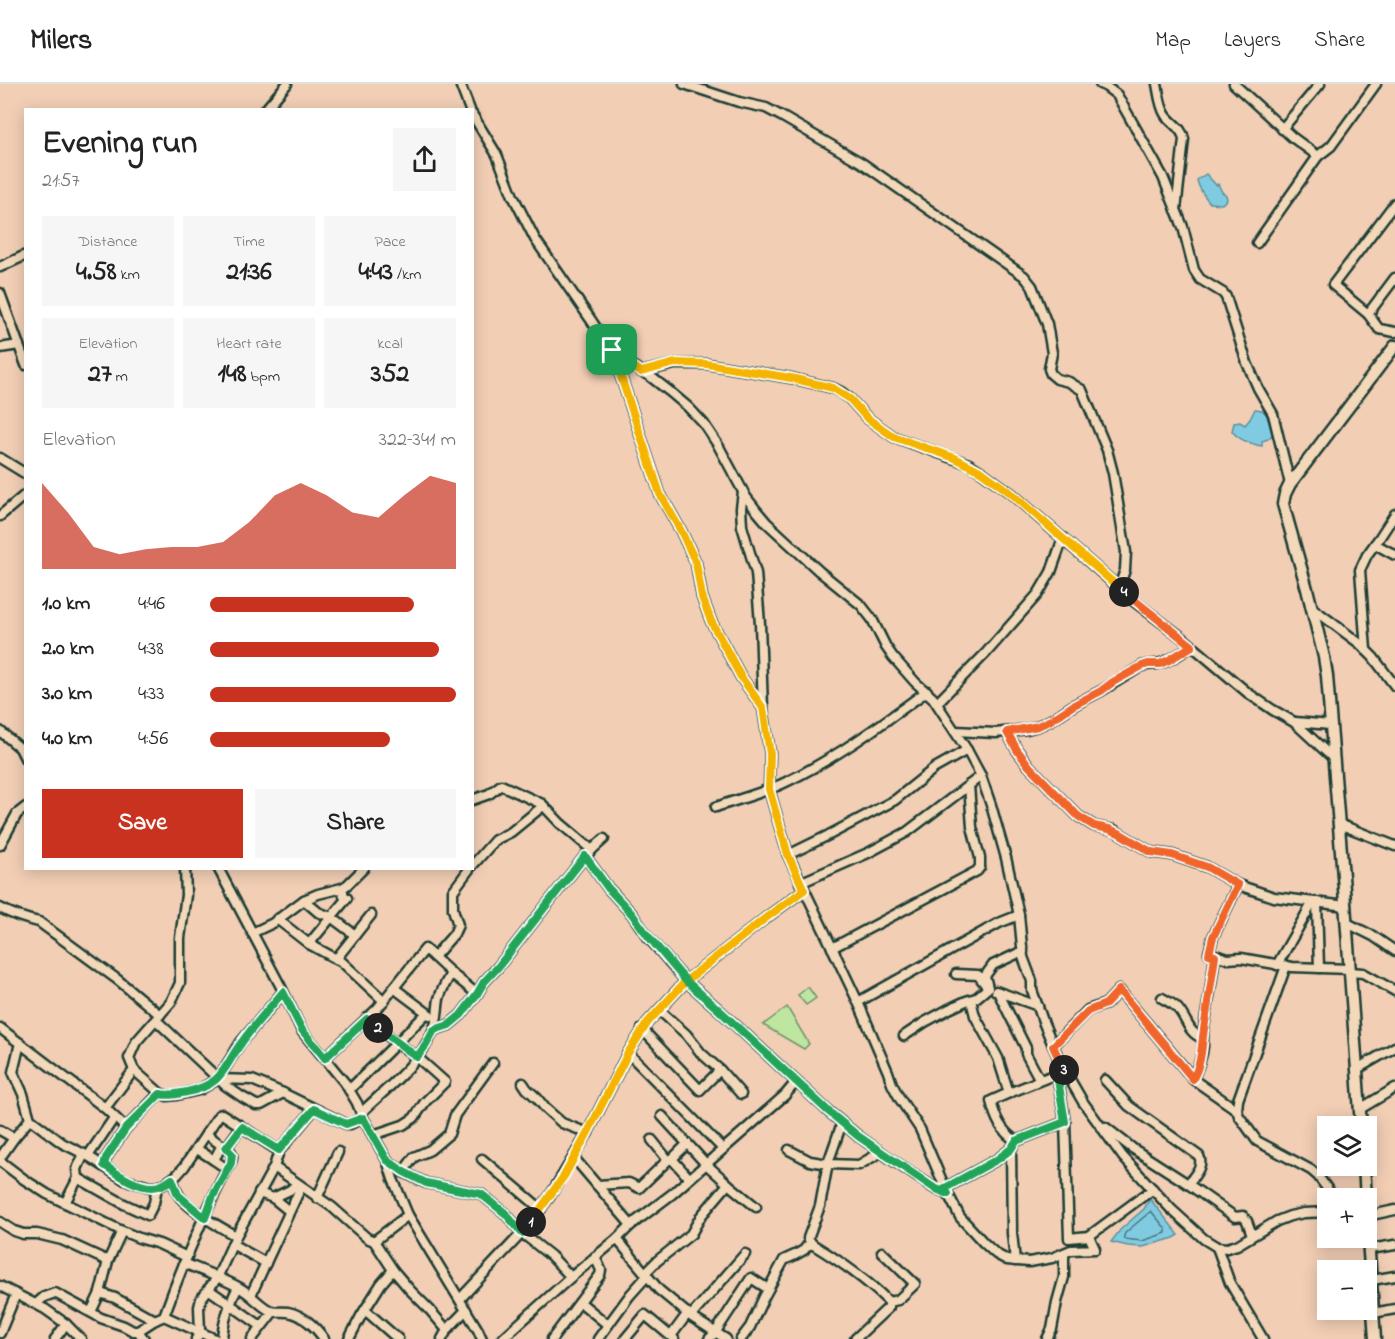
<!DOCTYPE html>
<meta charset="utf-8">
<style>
:root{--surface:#fff;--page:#f6f6f6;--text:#222;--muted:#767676;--line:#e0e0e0;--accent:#c8321e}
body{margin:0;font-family:"Indie Flower",sans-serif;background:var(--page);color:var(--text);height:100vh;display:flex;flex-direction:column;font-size:22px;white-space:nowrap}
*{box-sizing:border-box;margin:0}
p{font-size:20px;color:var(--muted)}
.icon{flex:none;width:33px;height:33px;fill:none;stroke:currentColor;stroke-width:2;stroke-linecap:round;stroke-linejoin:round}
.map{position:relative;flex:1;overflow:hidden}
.panel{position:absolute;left:24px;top:24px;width:450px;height:762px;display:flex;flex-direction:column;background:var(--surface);border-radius:0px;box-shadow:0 3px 15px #0003}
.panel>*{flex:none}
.controls{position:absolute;left:1317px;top:1032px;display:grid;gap:12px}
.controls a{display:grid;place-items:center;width:60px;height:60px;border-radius:0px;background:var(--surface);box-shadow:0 3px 15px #0003;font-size:30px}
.pin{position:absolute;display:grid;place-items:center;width:51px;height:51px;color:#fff;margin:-26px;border-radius:12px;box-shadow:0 3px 9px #0006}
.km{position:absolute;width:30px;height:30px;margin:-15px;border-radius:50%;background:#222;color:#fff;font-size:16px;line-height:30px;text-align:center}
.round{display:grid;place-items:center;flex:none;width:63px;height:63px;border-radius:0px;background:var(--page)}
.summary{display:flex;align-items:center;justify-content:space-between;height:102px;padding:0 18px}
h1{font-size:33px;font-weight:700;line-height:45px}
.metrics{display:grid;grid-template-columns:repeat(3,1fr);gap:9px;height:102px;padding:6px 18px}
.metrics div{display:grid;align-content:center;border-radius:0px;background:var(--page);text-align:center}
.metrics b{font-size:26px;font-weight:700}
.metrics small{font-size:16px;font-weight:400}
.metrics p{font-size:16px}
.chart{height:168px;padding:12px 18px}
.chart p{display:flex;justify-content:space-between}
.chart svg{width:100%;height:108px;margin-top:6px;fill:var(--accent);opacity:.7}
.button{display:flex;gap:12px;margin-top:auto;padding:12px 18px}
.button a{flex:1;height:69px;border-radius:0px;background:var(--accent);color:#fff;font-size:24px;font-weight:700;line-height:69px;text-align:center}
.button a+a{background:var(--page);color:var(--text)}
ul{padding:0 18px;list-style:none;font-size:20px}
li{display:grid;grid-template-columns:96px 72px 1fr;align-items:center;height:45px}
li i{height:15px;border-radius:8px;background:var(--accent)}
header{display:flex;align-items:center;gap:36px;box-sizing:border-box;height:84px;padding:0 30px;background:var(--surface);border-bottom:2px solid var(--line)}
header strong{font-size:28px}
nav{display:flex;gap:33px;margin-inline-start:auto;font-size:21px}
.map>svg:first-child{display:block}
</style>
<header>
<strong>Milers</strong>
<nav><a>Map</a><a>Layers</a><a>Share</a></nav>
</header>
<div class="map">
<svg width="1395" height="1255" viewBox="0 0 1395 1255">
<rect width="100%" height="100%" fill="#f2ceb5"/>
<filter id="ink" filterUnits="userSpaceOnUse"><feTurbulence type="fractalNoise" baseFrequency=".0167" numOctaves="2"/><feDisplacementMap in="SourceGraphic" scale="12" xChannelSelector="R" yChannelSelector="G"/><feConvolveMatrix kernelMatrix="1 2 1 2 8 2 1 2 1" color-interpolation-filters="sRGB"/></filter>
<g filter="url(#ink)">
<g fill="#bee6a1" stroke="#6e926a" stroke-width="1.5">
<path d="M 808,903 L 816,914 L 806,921 L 798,911 Z"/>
<path d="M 787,923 L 809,960 L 804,965 L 763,941 Z"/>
</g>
<g fill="#81cbe2" stroke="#5a929c" stroke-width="1.5">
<path d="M 1206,90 L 1216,101 L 1218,100 L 1222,108 L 1226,111 L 1227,115 L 1222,120 L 1210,119 C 1204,112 1199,105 1197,96 Z"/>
<path d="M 1255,325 L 1262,326 L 1266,330 L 1273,350 L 1268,355 L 1262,357 L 1262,362 C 1251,360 1239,356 1232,347 L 1234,339 L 1240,338 L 1245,341 L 1250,335 Z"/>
<path d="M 1150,1115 L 1179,1151 L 1174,1154 L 1143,1163 L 1128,1162 L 1111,1158 L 1121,1145 L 1144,1125 Z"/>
</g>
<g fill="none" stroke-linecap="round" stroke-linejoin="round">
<path stroke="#46767a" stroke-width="1.5" d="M 1151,1127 L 1166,1145 L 1166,1149 L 1142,1157 L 1124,1155 L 1124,1152 L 1125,1149 Z"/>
<defs>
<g id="street">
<path d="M 460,0 L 470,26"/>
<path d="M 684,0 L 739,18 L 766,24 L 781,32 L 862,79 L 1024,192 L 1032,202 L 1047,240 L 1052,269 L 1049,285 L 1051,290 L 1057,295 L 1069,298 L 1082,306 L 1107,366 L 1113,389 L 1126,468 L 1125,486 L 1119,503"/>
<path d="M 1100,0 L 1105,2 L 1117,11 L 1163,93 L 1183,143 L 1194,186 L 1200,195 L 1223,209 L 1226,213 L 1247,279 L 1258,304 L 1273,330 L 1290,400"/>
<path d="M 1157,0 C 1159,10 1160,22 1165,30 C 1171,40 1182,43 1184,55 L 1176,126"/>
<path d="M 1234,0 L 1292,53 L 1318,72 L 1331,62 L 1376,0"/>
<path d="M 265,26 L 287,0"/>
<path d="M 472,30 L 497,71 L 513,112 L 535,155 L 591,236 L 606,259 L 622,276 L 651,293 L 669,307 L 688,323 L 704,340 L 718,361 L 746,413 L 756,426 L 767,439 L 819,487 L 861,521 L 872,535 L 886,563 L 893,573 L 915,598 L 933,614 L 967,666 L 981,692 L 991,721 L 1006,774 L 1019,831 L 1023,873 L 1032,897 L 1032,906 L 1044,940 L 1061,980 L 1083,1018 L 1123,1073 L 1171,1125 L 1204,1155 L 1217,1163 L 1227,1164 L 1237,1161 L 1277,1137 L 1290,1132 L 1304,1129 L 1328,1128"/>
<path d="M 1282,45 L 1320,0"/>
<path d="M 1257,159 L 1318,72"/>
<path d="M 0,183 L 26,171"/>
<path d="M 1395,194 L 1368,230 L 1379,245 L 1395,248"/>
<path d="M 0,209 L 26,281"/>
<path d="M 1368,230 L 1333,201 L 1395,119"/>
<path d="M 0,264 L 19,261"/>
<path d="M 613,269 L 660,410 L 681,447 L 696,479 L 702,513 L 711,537 L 741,593 L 763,624 L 770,670 L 769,705 L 788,771 L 858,918 L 888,988 L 892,1000 L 900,1015 L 920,1045 L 945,1104 L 960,1133 L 984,1159 L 996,1170 L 1007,1176 L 1029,1178 L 1052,1174 L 1071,1166 L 1095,1165 L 1089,1152 L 1153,1105"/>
<path d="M 641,288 L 675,280 L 707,280 L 791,294 L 833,304 L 841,308 L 850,315 L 867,334 L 894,353 L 969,380 L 982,388 L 1012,410 L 1135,518 L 1184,555 L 1248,609 L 1273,626 L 1294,638 L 1334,675"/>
<path d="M 0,374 L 26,390"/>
<path d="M 743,408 L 741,424 L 742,442 L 756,489 L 760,540 L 763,624"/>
<path d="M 0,432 L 26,410"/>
<path d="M 1375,460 L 1395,471"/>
<path d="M 1311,523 L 1359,559 L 1373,573 L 1395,602"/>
<path d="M 1366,566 L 1360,486 L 1367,471 L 1380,453 L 1395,430"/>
<path d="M 937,619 L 986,569 L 1038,510 L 1051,488 L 1063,454"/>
<path d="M 1295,638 L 1331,641"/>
<path d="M 0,647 L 20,664 L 26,676"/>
<path d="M 955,647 L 996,649 L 1027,645 L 1038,642 L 1051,636 L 1074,621 L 1101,607 L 1142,582 C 1148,580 1155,581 1161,579 C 1172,576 1182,568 1192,562"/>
<path d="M 1007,648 L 1017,666 L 1029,682 L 1078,732 L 1094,742 L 1114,746 L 1151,768 L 1172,771 L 1207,783 L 1238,801 L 1274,813 L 1346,822"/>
<path d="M 472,716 L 489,710 L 501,701 L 542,720 L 560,739 L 592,766"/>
<path d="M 716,723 C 739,715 764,709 786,698 C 836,674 882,640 927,607"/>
<path d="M 1339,740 L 1395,762"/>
<path d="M 0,761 L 17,730 L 26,723"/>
<path d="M 788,771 L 829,751 L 895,716 L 935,684 L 967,666"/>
<path d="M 585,772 L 608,804 L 632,830 L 648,853 L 686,897 L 718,925 L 828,1027 L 858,1052 L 891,1075 L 934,1104 L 948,1110"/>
<path d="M 472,782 L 495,756 L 511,748 L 543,722"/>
<path d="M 218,784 L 281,903 L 302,947 L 345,999 L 357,1019 L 363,1034 L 387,1076 L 393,1095 L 408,1131 L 478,1246 L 482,1255"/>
<path d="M 800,799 L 868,769 L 907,748 L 981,692"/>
<path d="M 1238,801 L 1213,853 L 1209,869 L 1228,875 L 1241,874 L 1292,883 L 1350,885"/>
<path d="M 304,816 L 318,828 L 331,833 L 355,851"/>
<path d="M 1317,818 L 1319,884"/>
<path d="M 0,824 C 13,831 25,835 39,838 L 118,896 L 160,931"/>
<path d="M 277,835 L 309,860 L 342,878 L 384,917"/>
<path d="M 1347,839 L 1373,852 L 1395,867"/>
<path d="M 252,849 L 273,839 L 304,816 L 318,810 L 342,804 L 347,801 L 364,784"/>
<path d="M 309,860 L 347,814 L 344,812 L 342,804"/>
<path d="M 832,864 L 977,787 L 980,783 L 980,774 L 972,743 L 969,701"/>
<path d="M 434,873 L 454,850 L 458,841 L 453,825 L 453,807 L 470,784"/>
<path d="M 336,875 L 371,831"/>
<path d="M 1277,881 L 1313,818"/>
<path d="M 1350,888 L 1363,889 L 1395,907"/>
<path d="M 956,890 L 978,891 L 985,900"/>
<path d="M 394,904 L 430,931"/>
<path d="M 996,907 L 1038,922"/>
<path d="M 998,908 L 1026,964 L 1026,970 L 1040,996"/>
<path d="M 1162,914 C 1167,917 1174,920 1178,925 C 1187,935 1188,949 1202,954"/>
<path d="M 971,916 L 975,932 L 998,974 L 1009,1009 L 1061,988"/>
<path d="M 858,918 L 999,839 L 1019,831"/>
<path d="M 659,926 L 686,950 L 701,969 L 720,986 L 741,1010"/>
<path d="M 367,935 L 397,959 L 417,973 L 445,998 L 425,1018 L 414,1034 L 403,1041 L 373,1051"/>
<path d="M 156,936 L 226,1002 L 242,1013 L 256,1021 L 261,1021 L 283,1009"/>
<path d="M 0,944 L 105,1024 L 126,1044 L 160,1009 L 167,1012 L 177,1011 L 199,1006 L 218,995 L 252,996 L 283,1009 L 346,1040 L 350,1040 L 363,1034"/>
<path d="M 642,945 L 700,1006 L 720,986"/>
<path d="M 434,946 L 449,941 L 461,931 L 477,910 L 484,898 L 498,883 L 585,772 L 604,755"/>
<path d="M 904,952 L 925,938 L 949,925 L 966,917 L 976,914 L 988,904 L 985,892 L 993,881 L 1023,867"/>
<path d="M 20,959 L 13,988 L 23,1010 L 30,1035 L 62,1059 L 88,1072 L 125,1096 L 150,1103 L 157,1103 L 166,1099 L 177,1091 L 184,1083 L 219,1031 L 222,1030 L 279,1067"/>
<path d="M 1053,962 L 1088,926 L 1106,920 L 1119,906 L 1194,996 L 1237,1026 L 1239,1032 L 1257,1057 L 1311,1086 L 1318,1092 L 1334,1114"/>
<path d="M 628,969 L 723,1065"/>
<path d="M 325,974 L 377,925 L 425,865 L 451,889 L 477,910"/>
<path d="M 1357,985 L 1395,963"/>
<path d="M 134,986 L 160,1009"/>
<path d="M 218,995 L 241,958 L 283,908"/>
<path d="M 1193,995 C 1197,986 1202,974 1203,963 C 1203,956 1203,950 1204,944 C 1208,920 1212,896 1215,872"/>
<path d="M 1105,996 L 1129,1022 L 1199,1072 C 1204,1082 1194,1092 1188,1100"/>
<path d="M 523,999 L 527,1005 L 537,1014 L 545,1024 L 562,1039 L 588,1049"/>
<path d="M 349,1006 L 427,929"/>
<path d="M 1009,1009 L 991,1017 C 995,1034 1001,1047 1016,1057"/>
<path d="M 105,1024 L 134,986 L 129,974 L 136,958 L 171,918 L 180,899 L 180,854 L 186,811 L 185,784"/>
<path d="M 1360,1025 L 1395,1004"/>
<path d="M 1237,1026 L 1238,1016 L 1286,882"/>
<path d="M 362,1028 C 386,1005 420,979 433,947 C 438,937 437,926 439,915 C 441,906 447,897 451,889"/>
<path d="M 1065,1038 L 1069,1154 L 1089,1152"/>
<path d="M 1105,1043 L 1132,1064 L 1188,1100 L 1235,1133 L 1243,1132 L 1247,1137 L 1252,1151"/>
<path d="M 0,1046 L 14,1054 L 30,1035"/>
<path d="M 206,1050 L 231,1068 C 234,1074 231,1079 227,1085"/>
<path d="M 652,1056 L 668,1076 L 672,1075 L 689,1094"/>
<path d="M 226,1064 L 241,1043"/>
<path d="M 197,1065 L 214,1076"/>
<path d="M 1011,1065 L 1012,1149 L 1015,1177"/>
<path d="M 789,1066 L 810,1077 L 828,1080 L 859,1081 L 881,1068"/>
<path d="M 88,1072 L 114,1034"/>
<path d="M 0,1074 L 14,1054"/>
<path d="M 574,1074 L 631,1141"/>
<path d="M 482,1075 L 541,1125"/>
<path d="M 672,1075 L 687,1060"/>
<path d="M 387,1076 L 403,1088 L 426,1099 L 481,1110 L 505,1129 L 522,1149 L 551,1172 L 571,1193"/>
<path d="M 0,1077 L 25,1096 L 47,1110 L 122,1147 L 139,1154 L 159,1160 L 187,1173"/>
<path d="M 104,1081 L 106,1074 L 126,1044"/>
<path d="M 274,1083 L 332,1123 L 367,1154 L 374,1157 L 393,1186 L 410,1206 L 429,1225 L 447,1246"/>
<path d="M 403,1088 L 414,1073 L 430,1066 L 449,1050 L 455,1031 L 493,979"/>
<path d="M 78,1094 L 124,1120 L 148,1131 L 154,1119 L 157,1103"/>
<path d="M 172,1095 C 175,1101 176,1108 180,1113 C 195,1130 217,1141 236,1152"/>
<path d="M 728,1100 L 756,1123"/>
<path d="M 597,1101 L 629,1099 L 639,1104 L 668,1076"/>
<path d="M 945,1104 L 998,1075 L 1011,1065 L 1016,1057 L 1065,1038 L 1057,989"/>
<path d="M 259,1109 L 273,1114 L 289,1127"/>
<path d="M 273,1114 L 290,1106 L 297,1100"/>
<path d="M 317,1114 L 338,1068"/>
<path d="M 65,1119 L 78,1094 L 77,1085 L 84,1070"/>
<path d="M 1367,1132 L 1395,1126"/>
<path d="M 0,1138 L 14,1147 L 23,1150 L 37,1150 L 62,1156 L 108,1177"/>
<path d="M 617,1155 L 659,1206 L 693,1234 L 726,1255"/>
<path d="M 374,1157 L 408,1131"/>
<path d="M 232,1160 L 266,1179"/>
<path d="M 812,1160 L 808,1154 L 820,1122 L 828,1079 L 842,1039"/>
<path d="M 1217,1163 L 1230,1199 L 1263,1255"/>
<path d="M 1370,1165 L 1395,1161"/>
<path d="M 184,1179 C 202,1187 222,1194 240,1204 C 251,1210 258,1220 269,1226 C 275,1229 281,1227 288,1228 C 303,1231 316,1243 324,1255"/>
<path d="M 645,1189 L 657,1177 L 691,1150 L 701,1132 L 728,1100 L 706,1080 L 662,1032"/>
<path d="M 1372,1196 L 1395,1192"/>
<path d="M 0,1202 L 45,1225 L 66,1240 L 81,1255"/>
<path d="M 208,1205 L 261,1242"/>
<path d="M 100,1209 L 115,1214 L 155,1236"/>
<path d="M 251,1211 L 301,1103"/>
<path d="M 460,1215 L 522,1149 L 550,1112 L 586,1052 L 628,969 L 648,938 L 686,897 L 767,833 L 804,806"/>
<path d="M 580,1218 L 608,1241 L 598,1255"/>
<path d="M 36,1220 L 44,1213 L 55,1209 L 101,1234 L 124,1242 L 133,1247 L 138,1247 L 155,1236 L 164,1232 C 182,1182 203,1132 227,1085 L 214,1076 L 222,1061"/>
<path d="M 365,1226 L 398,1255"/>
<path d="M 91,1228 L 100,1209 L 108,1177 L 122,1147"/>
<path d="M 1373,1229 L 1395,1225"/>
<path d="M 164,1232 L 215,1255"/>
<path d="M 691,1232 L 745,1170"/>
<path d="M 608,1241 L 630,1211 L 647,1192"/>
<path d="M 138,1247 L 144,1255"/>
<path d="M 0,1249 L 16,1210"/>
<path d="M 671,1252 L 688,1229"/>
<path d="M 55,1255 L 66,1240"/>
<path d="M 196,1255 L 200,1248 L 199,1223 L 201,1215 L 217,1194 L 236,1152 L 274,1083 L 279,1067 L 314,1025"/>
<path d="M 222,1255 C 223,1236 230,1219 238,1203"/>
<path d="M 252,1255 L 273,1228"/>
<path d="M 349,1255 L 361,1232 L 381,1200 L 393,1186"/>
<path d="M 442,1255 L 447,1246 L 466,1226"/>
<path d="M 502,1255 L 571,1193 L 617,1155 L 631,1141 L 672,1110 L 785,1011 L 796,998"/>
<path d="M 552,1255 L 600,1191 L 601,1186 L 595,1173"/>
<path d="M 625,1255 L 645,1231 L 674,1255"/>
<path d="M 709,1255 L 715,1249 L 751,1194 L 768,1205"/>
<path d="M 741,1255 L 750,1243 L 764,1213 L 784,1176 L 795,1171 L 804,1166 L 807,1162 L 812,1160 C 840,1177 866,1195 889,1218"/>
<path d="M 855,1255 L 889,1223 L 889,1218 L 898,1216 L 915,1200 L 882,1168"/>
<path d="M 1047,1255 L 1052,1245 L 1057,1218 L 1064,1193 L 1064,1170"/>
</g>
<g id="secondary">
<path d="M 1361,1042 L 1344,805 L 1327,592 L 1324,573 L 1307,505 L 1283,420 L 1285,410 L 1290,400 L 1395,262"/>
<path d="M 1364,1082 L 1366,1114"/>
<path d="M 1366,1126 L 1375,1255"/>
</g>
</defs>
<use href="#street" stroke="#1f3d34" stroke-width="13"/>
<use href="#secondary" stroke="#1f3d34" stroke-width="15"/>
<use href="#street" stroke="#f3d8ba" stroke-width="8"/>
<use href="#secondary" stroke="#f3d8ba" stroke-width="10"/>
</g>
</g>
<g fill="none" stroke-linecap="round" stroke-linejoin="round" filter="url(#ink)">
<defs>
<path id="split-1" d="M 531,1138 L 564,1092 L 586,1052 L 628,969 L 648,938 L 686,897 L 767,833 L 804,806 L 788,771 L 769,705 L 770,670 L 763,624 L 741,593 L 711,537 L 702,513 L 696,479 L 681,447 L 660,410 L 612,266"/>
<path id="split-2" d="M 378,944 L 367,935 L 325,974 L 302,946 L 283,908 C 269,925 254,941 242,958 C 222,985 224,1000 187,1008 C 176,1010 170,1012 160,1010 L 126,1044 L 106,1074 L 104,1081 C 117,1090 141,1107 159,1102 C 164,1101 168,1098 172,1095 L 178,1111 L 205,1134 L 213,1112 L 231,1079 L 232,1070 L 226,1064 L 242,1043 L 279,1066 L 314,1025 L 346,1040 L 363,1034 L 387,1076 L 404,1088 L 426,1099 L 481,1110 L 505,1129 L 522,1149 L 531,1138"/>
<path id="split-3" d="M 378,944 L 417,973 L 426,961 L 434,946 L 449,941 L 461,931 L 477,910 L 484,898 L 498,883 L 585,772 L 608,804 L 632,830 L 648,852 L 686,897 L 718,925 L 828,1027 L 858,1052 L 934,1104 L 948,1110 L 945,1104 L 998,1075 L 1011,1065 L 1016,1057 L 1065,1038 L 1057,990 L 1065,987 L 1064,986"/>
<path id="split-4" d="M 1064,986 L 1053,962 L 1088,927 L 1106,920 L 1119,906 L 1193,995 C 1203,976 1201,960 1205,939 C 1208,917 1212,895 1215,872 L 1209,870 L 1213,853 L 1238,801 L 1207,783 L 1172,771 L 1151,768 L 1119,749 L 1109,745 L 1094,742 L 1078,732 L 1029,682 L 1017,666 L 1007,648 L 1038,642 L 1051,636 L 1074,621 L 1101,607 L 1113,598 L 1142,582 L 1148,580 L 1160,580 L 1169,576 L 1192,562 L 1124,508"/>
<path id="split-5" d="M 612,266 L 622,276 L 641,288 L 675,279 L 707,280 L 791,294 L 833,304 L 850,315 L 867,334 L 894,353 L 955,374 L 982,388 L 1012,410 L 1124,508"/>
</defs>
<use href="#split-1" stroke="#fff" stroke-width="12"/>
<use href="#split-2" stroke="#fff" stroke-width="12"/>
<use href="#split-3" stroke="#fff" stroke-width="12"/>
<use href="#split-4" stroke="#fff" stroke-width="12"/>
<use href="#split-5" stroke="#fff" stroke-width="12"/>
<use href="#split-1" stroke="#f5b400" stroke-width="8"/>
<use href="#split-2" stroke="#22a559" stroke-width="8"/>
<use href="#split-3" stroke="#22a559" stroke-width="8"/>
<use href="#split-4" stroke="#f0652b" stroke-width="8"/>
<use href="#split-5" stroke="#f5b400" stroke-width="8"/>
</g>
</svg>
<div class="controls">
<a><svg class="icon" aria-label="layers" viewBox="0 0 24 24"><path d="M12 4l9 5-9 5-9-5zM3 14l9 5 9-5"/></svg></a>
<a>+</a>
<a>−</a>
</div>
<div class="pin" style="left:612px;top:266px;background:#1e9e55"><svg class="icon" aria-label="arrive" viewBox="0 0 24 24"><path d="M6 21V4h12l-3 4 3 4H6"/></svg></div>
<b class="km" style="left:531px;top:1138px">1</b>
<b class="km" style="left:378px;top:944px">2</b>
<b class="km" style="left:1064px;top:986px">3</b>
<b class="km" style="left:1124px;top:508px">4</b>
<section class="panel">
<div class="summary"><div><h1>Evening run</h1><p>21:57</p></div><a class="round"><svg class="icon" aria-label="share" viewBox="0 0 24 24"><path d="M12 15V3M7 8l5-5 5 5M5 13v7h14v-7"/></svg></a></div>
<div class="metrics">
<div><p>Distance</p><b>4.58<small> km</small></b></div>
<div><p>Time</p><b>21:36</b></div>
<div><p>Pace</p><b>4:43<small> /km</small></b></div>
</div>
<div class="metrics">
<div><p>Elevation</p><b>27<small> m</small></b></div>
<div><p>Heart rate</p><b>148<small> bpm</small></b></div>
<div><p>kcal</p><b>352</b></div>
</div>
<div class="chart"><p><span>Elevation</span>322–341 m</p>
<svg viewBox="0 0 160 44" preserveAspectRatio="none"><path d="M0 44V9L10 21L20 35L30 38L40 36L50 35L60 35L70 33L80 25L90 14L100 9L110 14L120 21L130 23L140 14L150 6L160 9V44z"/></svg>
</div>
<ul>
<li><b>1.0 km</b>4:46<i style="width:83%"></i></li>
<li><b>2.0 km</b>4:38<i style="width:93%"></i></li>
<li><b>3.0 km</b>4:33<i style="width:100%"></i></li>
<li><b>4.0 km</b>4:56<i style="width:73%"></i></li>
</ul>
<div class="button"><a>Save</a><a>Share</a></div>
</section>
</div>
